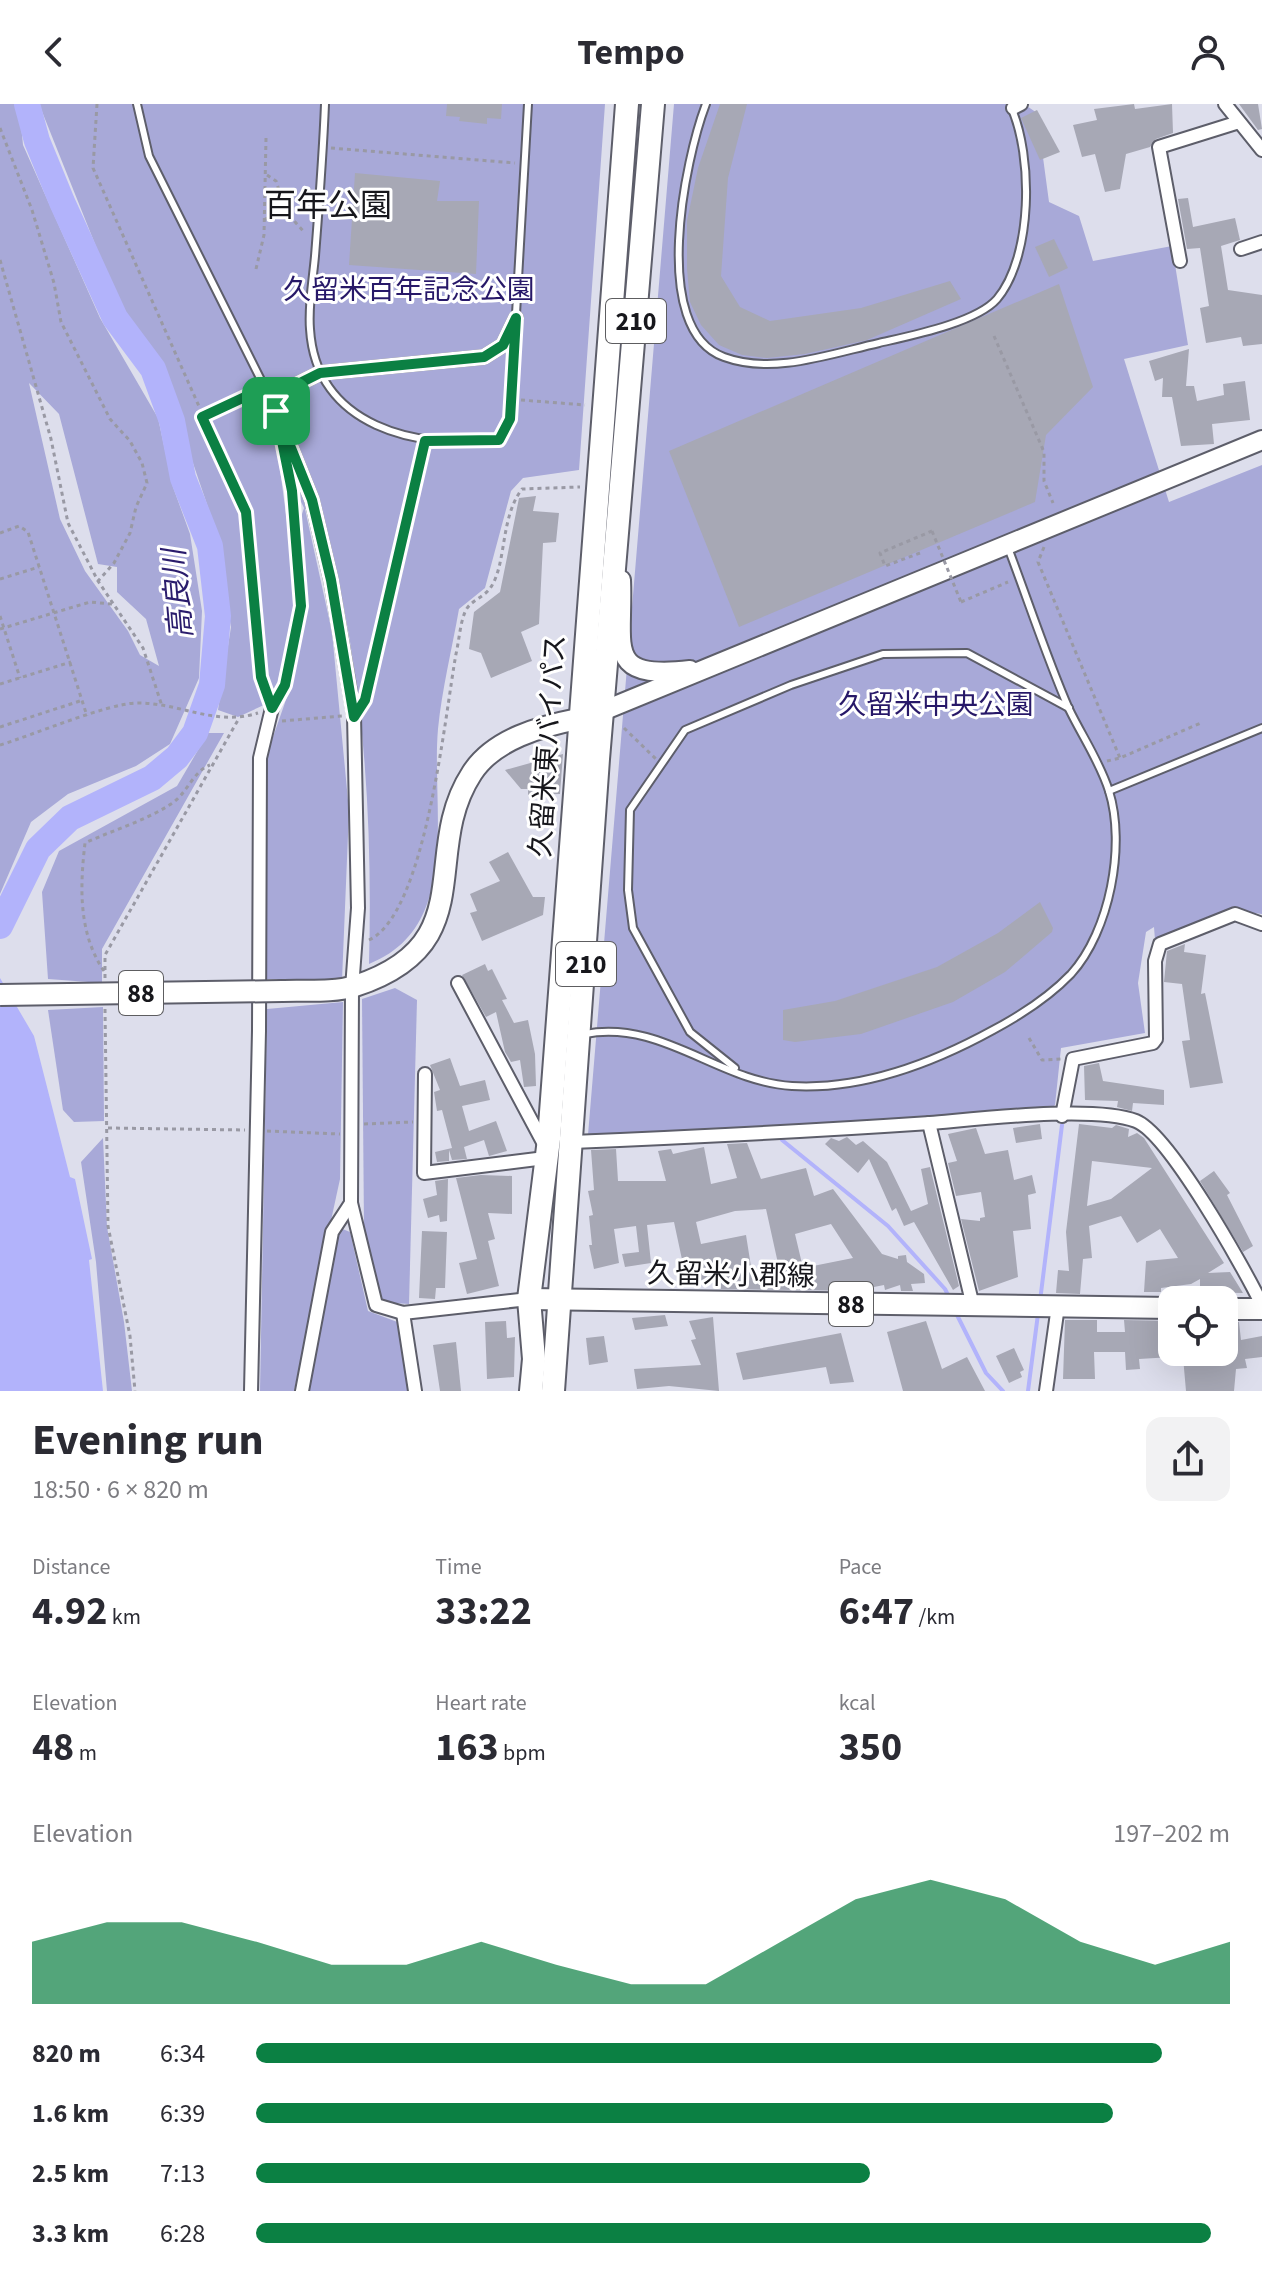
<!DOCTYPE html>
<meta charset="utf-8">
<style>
:root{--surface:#fff;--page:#f2f2f3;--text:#2b2b33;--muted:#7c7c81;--accent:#0b8043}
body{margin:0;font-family:"Source Sans 3","Noto Sans JP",sans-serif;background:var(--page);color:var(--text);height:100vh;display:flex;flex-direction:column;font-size:30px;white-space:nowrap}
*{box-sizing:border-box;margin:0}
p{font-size:26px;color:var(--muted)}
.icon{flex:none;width:44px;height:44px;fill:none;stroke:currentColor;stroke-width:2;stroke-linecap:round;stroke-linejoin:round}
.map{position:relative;height:1287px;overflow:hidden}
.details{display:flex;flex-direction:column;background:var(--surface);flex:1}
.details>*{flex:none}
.controls{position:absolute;left:1158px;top:1182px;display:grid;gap:16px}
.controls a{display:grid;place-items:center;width:80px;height:80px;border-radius:16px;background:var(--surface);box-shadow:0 8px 32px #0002;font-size:40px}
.pin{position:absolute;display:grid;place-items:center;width:68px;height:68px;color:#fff;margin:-34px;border-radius:16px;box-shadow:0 4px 12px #0006}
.round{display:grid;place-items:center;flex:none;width:84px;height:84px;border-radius:16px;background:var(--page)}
.overview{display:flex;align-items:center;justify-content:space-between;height:136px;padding:0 32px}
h1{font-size:44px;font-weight:700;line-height:60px}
.stats{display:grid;grid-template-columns:repeat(3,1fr);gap:12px;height:136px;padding:8px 32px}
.stats div{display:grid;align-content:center}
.stats b{font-size:40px;font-weight:700}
.stats small{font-size:22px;font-weight:400}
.stats p{font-size:22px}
.chart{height:224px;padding:16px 32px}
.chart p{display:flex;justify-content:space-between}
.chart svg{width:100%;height:144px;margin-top:8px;fill:var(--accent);opacity:.7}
ul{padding:0 32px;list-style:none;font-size:26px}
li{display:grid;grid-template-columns:128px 96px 1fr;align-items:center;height:60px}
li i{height:20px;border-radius:10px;background:var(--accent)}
header{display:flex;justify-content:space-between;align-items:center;height:104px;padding:0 32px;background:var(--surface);font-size:36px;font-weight:700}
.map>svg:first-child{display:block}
</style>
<header><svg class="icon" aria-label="back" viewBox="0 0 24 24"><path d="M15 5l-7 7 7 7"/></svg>Tempo<svg class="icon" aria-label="person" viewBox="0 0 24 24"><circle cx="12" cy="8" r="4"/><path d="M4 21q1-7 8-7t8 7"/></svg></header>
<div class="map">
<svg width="1262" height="1287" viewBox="0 0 1262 1287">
<rect width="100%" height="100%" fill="#dddeec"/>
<g fill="#a8a9d8" fill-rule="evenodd">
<path d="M 0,0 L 19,0 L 23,41 L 100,214 L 158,314 L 173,383 L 190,430 L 202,507 L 199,574 L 170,640 L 136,662 L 68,690 L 31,718 L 0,790 ZM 29,279 L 59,310 L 98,460 L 117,463 L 117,488 L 146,515 L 159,562 L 140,551 L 128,527 L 85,467 L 60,415 Z"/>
<path d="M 39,0 L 605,0 L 579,366 L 523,374 L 511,387 L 485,484 L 459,505 C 452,545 442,585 438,625 C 431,704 463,823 369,860 C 373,709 363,556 322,411 L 305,405 L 332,528 L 349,707 L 342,876 L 267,875 L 266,653 L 288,590 L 304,505 L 300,416 L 304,404 L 278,350 L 297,494 L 277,581 L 264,601 L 238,613 L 218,606 L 231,523 L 212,415 L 159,259 L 121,205 Z"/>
<path d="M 674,0 L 1024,0 L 1037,9 L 1049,98 L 1079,112 L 1093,157 L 1172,142 L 1188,241 L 1124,255 L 1169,398 L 1262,361 L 1262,810 L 1233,806 L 1155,836 L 1154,823 L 1146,828 L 1138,879 L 1145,929 L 1061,944 L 1055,1001 L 1047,1007 L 588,1031 Z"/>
<path d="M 208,629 L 224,629 L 102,845 L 102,879 L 48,875 L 42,788 L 59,747 L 177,682 Z"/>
<path d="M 395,884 L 417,896 L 409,1200 L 379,1198 L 364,1123 L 362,895 Z"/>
<path d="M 343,898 L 340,1075 L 294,1287 L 260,1287 L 267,905 Z"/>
<path d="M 103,903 L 104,1017 L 74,1018 L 63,1006 L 48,906 Z"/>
<path d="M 103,1034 L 107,1123 L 124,1218 L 132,1287 L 107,1287 L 96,1158 L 81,1058 Z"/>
<path d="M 340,1124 L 350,1128 L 368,1207 L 400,1219 L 413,1287 L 303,1287 Z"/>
</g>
<path fill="#b2b3fb" d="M 0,874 L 34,932 L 70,1073 L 75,1075 L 92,1155 L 89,1156 L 103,1287 L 0,1287 Z"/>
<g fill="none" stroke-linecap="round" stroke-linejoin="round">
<g stroke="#b2b3fb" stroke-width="4">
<path d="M 782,1036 L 888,1122 L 945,1185 L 950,1195"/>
<path d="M 1040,1197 L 1062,1021"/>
<path d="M 955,1207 L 986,1269 L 1003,1287"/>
<path d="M 1028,1287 L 1038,1210"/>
</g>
<path stroke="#b2b3fb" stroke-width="26" d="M 0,822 L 38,745 L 70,714 L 152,674 L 177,653 L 195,629 L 212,581 L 218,512 L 210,442 L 183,374 L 172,317 L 153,265 L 115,214 L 62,98 L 37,37 L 27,0"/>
</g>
<g fill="#a7a8b5" fill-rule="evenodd">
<path d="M 447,0 L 502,0 L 501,15 L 487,14 L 487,20 L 459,17 L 460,13 L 446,12 Z"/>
<path d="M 720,0 L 747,0 L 728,74 L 721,172 L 740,203 L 770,217 L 861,204 L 950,177 L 961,195 L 867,236 L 805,250 L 767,254 L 742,251 L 719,241 L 701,221 L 690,198 L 687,165 L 687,117 L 698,64 Z"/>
<path d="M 1134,0 L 1135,5 L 1172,0 L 1173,29 L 1156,35 L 1150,43 L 1126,50 L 1120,85 L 1105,88 L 1095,50 L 1082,53 L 1073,21 L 1097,16 L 1094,5 Z"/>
<path d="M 1239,0 L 1258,0 L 1262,25 L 1258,26 Z"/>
<path d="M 1037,6 L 1060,48 L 1040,56 L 1021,14 Z"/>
<path d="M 355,69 L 440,77 L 437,97 L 479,97 L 476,170 L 349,161 Z"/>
<path d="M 1188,94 L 1193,123 L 1235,114 L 1240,136 L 1221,142 L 1228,186 L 1262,191 L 1262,240 L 1243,242 L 1241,233 L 1206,239 L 1200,204 L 1209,202 L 1200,144 L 1187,145 L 1178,95 Z"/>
<path d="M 1054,135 L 1068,164 L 1049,173 L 1035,143 Z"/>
<path d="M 1059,180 L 1093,283 L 1046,331 L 1035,398 L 739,523 L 669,347 Z"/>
<path d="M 1189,245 L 1186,282 L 1194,282 L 1197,297 L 1224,291 L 1223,280 L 1245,277 L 1250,316 L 1212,320 L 1214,340 L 1181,342 L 1172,293 L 1162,293 L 1163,274 L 1155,277 L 1149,257 Z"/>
<path d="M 536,392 L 533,407 L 559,409 L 556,438 L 543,439 L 539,520 L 521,528 L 532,557 L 491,574 L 481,549 L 469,545 L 474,508 L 500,488 L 519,394 Z"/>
<path d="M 563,650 L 560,690 L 528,691 L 528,685 L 521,685 L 505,666 Z"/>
<path d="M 508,748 L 533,793 L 545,793 L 543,811 L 482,837 L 470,809 L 477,807 L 470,790 L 500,777 L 489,758 Z"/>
<path d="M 1040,798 L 1053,824 L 1052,828 L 1005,868 L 953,898 L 861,930 L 795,938 L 783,936 L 783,906 L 835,897 L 937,863 L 998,829 Z"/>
<path d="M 1185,840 L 1184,848 L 1206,851 L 1201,890 L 1205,889 L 1223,979 L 1190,984 L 1182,937 L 1190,936 L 1182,880 L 1164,878 L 1167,847 Z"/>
<path d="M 485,860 L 488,867 L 492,865 L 507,895 L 502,896 L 514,919 L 528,916 L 535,950 L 536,982 L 524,983 L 520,956 L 511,958 L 505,948 L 496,908 L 486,913 L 462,871 Z"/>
<path d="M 450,954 L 460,982 L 485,976 L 490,996 L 462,1002 L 469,1027 L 496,1017 L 507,1047 L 489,1052 L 484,1036 L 464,1043 L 467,1055 L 452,1056 L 449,1046 L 449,1057 L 437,1058 L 435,1048 L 452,1044 L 442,1006 L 437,1007 L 434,988 L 440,986 L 430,961 Z"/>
<path d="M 1099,959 L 1103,977 L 1164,986 L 1164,1001 L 1133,999 L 1132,1007 L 1117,1003 L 1118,997 L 1085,996 L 1084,962 Z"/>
<path d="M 1040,1020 L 1042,1035 L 1016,1039 L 1013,1024 Z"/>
<path d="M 1079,1020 L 1112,1024 L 1116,1021 L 1129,1025 L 1128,1033 L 1137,1029 L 1144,1034 L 1224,1159 L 1208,1169 L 1230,1168 L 1243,1189 L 1200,1188 L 1200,1175 L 1191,1180 L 1161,1184 L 1161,1188 L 1144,1188 L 1146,1157 L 1178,1154 L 1160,1125 L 1137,1139 L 1121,1112 L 1089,1122 L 1092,1154 L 1083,1155 L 1080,1190 L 1056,1189 L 1058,1166 L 1069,1167 L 1066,1128 ZM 1092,1057 L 1152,1064 L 1111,1095 L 1087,1102 Z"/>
<path d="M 976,1024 L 985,1050 L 1008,1046 L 1014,1076 L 1032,1071 L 1036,1089 L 1028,1091 L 1031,1125 L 1013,1127 L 1018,1173 L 979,1187 L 961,1115 L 980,1117 L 980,1114 L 985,1113 L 981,1088 L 956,1092 L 948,1059 L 957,1057 L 948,1030 Z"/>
<path d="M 847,1033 L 856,1041 L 863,1037 L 887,1058 L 911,1107 L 928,1100 L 921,1065 L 930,1063 L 959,1182 L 953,1186 L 914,1118 L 904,1122 L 896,1104 L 892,1107 L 869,1055 L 858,1069 L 825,1040 L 831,1034 L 839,1037 Z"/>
<path d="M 747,1039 L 761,1075 L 806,1064 L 814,1092 L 833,1085 L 882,1150 L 898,1155 L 898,1152 L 906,1151 L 907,1158 L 924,1170 L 925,1179 L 911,1180 L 913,1187 L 901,1187 L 900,1181 L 885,1186 L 884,1181 L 854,1187 L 721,1185 L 720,1172 L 687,1179 L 674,1118 L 647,1121 L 651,1159 L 625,1163 L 622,1150 L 639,1148 L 636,1122 L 614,1125 L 619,1159 L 594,1165 L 589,1141 L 592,1141 L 589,1112 L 593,1111 L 588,1087 L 594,1086 L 591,1046 L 616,1045 L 618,1077 L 666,1077 L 658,1047 L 671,1045 L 673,1050 L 704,1043 L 711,1080 L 737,1074 L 727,1040 ZM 766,1105 L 781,1173 L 753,1175 L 746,1131 L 701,1140 L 696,1118 L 735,1107 ZM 831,1120 L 853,1154 L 803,1164 L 795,1130 Z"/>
<path d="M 1214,1067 L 1230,1089 L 1227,1091 L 1253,1142 L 1243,1148 L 1200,1077 Z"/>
<path d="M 481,1071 L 512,1072 L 512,1110 L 488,1109 L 495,1135 L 488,1137 L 499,1182 L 467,1190 L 459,1159 L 477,1155 L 456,1074 Z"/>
<path d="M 448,1075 L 447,1117 L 440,1118 L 439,1111 L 428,1114 L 423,1095 L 437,1091 L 435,1077 Z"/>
<path d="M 422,1127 L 447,1128 L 445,1184 L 436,1184 L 435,1195 L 419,1194 Z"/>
<path d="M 665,1211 L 668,1222 L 635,1226 L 632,1214 Z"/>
<path d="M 713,1213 L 719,1287 L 669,1282 L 637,1285 L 634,1265 L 701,1261 L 691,1236 L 696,1235 L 689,1217 Z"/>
<path d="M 1065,1216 L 1097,1216 L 1097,1228 L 1125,1228 L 1124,1216 L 1172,1217 L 1172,1253 L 1139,1255 L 1140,1265 L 1126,1266 L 1125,1248 L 1094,1248 L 1095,1275 L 1063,1275 Z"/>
<path d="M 506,1217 L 507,1234 L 515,1233 L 514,1273 L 487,1275 L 485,1218 Z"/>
<path d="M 926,1217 L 942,1265 L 967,1253 L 985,1287 L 903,1287 L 887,1228 Z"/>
<path d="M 1224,1218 L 1239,1218 L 1241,1236 L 1262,1232 L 1262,1253 L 1245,1255 L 1247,1264 L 1236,1265 L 1234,1287 L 1186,1287 L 1183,1253 L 1224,1248 Z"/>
<path d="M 841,1229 L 854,1278 L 830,1280 L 826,1263 L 743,1276 L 736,1249 Z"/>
<path d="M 604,1232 L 608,1258 L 589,1261 L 586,1234 Z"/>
<path d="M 456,1238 L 461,1287 L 440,1287 L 433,1241 Z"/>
<path d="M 1014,1244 L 1024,1266 L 1020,1268 L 1022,1273 L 1009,1279 L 996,1252 Z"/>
</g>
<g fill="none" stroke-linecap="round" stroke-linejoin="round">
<defs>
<g id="lane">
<path d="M 137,0 L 149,52 L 276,306"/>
<path d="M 325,0 C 323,51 319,101 315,152 C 313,175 308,201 310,225 C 316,323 417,346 499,336 L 510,315 L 528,0"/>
<path d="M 706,0 C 685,55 649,226 724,253 C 773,271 830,250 879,239 C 909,232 976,219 997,195 C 1033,152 1033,52 1011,3"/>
<path d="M 355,612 L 365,596 L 425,337"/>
<path d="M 1109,687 L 1262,624"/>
<path d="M 585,930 C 661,915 719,978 792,982 C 861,986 933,959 993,926 C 1021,911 1049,893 1071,870 C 1110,827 1126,741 1109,687 C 1100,658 1082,632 1069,605 C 1046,552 1028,496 1007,441"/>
<path d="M 735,964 L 690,928 L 633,824 L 628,786 L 630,706 L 685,626 L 791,581 L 883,550 L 967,549 L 1069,604"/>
</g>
<g id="street">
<path d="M 1225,0 L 1262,46"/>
<path d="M 1013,4 L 1021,0"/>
<path d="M 1241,145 L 1262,138"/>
<path d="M 1180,157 L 1159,43 L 1239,18"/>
<path d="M 516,214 L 503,241 L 484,253 L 320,269 L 282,288 L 277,309 L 312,396 L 331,476 L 354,611 L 358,804 L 352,884 L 351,1099 L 376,1201 L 403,1209 L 529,1195"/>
<path d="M 458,879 L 545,1042"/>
<path d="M 425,970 L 424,1069 L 545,1054"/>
<path d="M 1062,1012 L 1073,955 L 1153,939 L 1156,935 L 1155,857 L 1160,840 L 1235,810 L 1262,820"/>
<path d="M 929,1019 L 973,1202"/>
<path d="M 572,1038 C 691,1033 811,1027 930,1019 C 978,1015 1094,1001 1136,1017 C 1169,1030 1244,1164 1262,1201"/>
<path d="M 403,1209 L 415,1287"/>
<path d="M 251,1287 L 259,927 L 260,654 L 272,604"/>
<path d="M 302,1287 L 332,1128 L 351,1099"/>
<path d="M 1046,1287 L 1058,1202"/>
</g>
<g id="secondary">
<path d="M 621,476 C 624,543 603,576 690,566"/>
<path d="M 593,611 L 1262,336"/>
</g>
<g id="primary">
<path d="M 282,887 C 304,886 333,889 355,882 C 484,840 419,750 472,669 C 494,635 542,622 578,615"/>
<path d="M 529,1195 L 1172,1204"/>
<path d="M 1224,1205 L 1262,1205"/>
</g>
<g id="highway">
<path d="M 531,1287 L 534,1255 L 529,1195 L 549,1035 L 627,0"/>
<path d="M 553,1287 L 598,655 L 653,0"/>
</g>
</defs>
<use href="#lane" stroke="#5d5e6a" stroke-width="10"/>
<use href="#street" stroke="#5d5e6a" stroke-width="16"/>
<use href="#secondary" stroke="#5d5e6a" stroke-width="22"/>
<use href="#primary" stroke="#5d5e6a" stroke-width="24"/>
<use href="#highway" stroke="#5d5e6a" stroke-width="26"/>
<g stroke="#9999a4" stroke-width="3" stroke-dasharray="4 4" stroke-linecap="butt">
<path d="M 97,0 L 93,64 L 246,408 L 261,573 L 268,593"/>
<path d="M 0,24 L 32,106 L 54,179 L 61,218 L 110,315 L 130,337 L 142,359 L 147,379 L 136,403 L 130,429 L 114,459 L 98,477"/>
<path d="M 331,44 L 515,59"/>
<path d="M 267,71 L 276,77 L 286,108 L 305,129"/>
<path d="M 265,115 L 288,110"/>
<path d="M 0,156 L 51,335 L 68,419 L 98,477 L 143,544 L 162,602"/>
<path d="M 256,165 L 264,131 L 266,34"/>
<path d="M 994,232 L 1044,348 L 1044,377 L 1053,399"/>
<path d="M 521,296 L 585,301"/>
<path d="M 202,313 L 257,287"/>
<path d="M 0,429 L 19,422 L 28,428 L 87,612"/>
<path d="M 1044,443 L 1038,458 L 1120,654"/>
<path d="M 920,449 L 885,462 L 880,449 L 932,427"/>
<path d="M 0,475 L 39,463"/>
<path d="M 961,498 L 1008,478"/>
<path d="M 0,512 L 20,574"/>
<path d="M 0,525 L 90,498 L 112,500"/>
<path d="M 0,580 L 71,558"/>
<path d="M 278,594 L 285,581 L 301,502 L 291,381"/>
<path d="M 282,617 L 342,612"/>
<path d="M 0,623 L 83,596"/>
<path d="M 624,624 L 656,655"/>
<path d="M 0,641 C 33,631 106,600 136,599 C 179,598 215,623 258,609"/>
<path d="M 1107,657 L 1120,654 L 1203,618"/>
<path d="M 369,836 C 426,810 445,610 456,550 C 459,537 460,520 465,508 C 469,497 485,493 491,483 C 507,458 500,414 522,385 L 580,383"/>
<path d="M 104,867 C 78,829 80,782 85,739 C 113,726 145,717 171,700 C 187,690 193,667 210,661"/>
<path d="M 105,874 L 105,851 L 238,616"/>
<path d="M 105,905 L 108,1122 L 130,1232 L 135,1287"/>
<path d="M 1029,934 L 1042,956 L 1062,955"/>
<path d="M 364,1020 L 413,1018"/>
<path d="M 108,1024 L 245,1026"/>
<path d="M 267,1027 L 340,1030"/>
</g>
<use href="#lane" stroke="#fff" stroke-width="6"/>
<use href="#street" stroke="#fff" stroke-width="12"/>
<use href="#secondary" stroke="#fff" stroke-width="18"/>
<use href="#primary" stroke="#fff" stroke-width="20"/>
<use href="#highway" stroke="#fff" stroke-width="22"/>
<defs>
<path id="primary-bridge" d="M 0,891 L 282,887"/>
</defs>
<use href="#primary-bridge" stroke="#5d5e6a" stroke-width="24" stroke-linecap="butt"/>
<path stroke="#9999a4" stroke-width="3" stroke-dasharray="4 4" stroke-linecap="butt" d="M 932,427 L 961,498"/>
<use href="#primary-bridge" stroke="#fff" stroke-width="20"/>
</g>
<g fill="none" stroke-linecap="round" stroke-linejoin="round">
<defs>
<path id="route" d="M 276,307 L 292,387 L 301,502 L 285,581 L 272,604 L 261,573 L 246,408 L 202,313 L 264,284 L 276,307 L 277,309 L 312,396 L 331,476 L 354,613 L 365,596 L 425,337 L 499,336 L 510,315 L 516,214 L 503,241 L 484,253 L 320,269 L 282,288 L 276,307"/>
</defs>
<use href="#route" stroke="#fff" stroke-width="16"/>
<use href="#route" stroke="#0b8043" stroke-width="10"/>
</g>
<g text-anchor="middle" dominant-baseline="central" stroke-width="6" stroke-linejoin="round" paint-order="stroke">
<g fill="#fff" stroke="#5d5d60" stroke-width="2">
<rect x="606" y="195" width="60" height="44" rx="6"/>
<rect x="556" y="838" width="60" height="44" rx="6"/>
<rect x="119" y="867" width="44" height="44" rx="6"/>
<rect x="829" y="1178" width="44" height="44" rx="6"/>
</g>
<g font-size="26" font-weight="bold" fill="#17171c">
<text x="636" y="217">210</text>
<text x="586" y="860">210</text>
<text x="141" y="889">88</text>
<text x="851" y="1200">88</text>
</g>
<g font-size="28" fill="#271868" stroke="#fff">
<text x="409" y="186">久留米百年記念公園</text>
<text x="936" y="601">久留米中央公園</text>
</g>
<g font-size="28" fill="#17171c" stroke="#fff">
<text transform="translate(548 642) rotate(-86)">久留米東バイパス</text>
<text transform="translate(731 1171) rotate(1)">久留米小郡線</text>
</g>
<g font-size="30" font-style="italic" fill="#2a1c6c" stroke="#fff">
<text transform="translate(178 490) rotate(-95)">高良川</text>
</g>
<g font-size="32" fill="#17171c" stroke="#fff">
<text x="328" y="102">百年公園</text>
</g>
</g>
</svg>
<div class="controls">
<a><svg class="icon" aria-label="locate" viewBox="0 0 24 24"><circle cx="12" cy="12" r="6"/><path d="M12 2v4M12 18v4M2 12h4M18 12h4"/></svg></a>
</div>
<div class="pin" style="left:276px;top:307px;background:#1e9e55"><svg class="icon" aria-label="arrive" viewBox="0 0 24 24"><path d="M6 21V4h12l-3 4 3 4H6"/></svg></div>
</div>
<section class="details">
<div class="overview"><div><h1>Evening run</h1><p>18:50 · 6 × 820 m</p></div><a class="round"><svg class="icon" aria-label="share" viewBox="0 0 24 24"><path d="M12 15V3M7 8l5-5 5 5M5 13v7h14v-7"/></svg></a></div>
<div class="stats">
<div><p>Distance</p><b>4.92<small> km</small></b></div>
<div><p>Time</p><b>33:22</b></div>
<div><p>Pace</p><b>6:47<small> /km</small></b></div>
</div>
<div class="stats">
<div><p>Elevation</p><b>48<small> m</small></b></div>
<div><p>Heart rate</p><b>163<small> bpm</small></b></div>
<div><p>kcal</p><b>350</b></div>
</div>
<div class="chart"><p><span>Elevation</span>197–202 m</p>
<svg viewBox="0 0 160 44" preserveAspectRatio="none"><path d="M0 44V25L10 19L20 19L30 25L40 32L50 32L60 25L70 32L80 38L90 38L100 25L110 12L120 6L130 12L140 25L150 32L160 25V44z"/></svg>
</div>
<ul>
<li><b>820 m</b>6:34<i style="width:93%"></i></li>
<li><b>1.6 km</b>6:39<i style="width:88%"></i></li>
<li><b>2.5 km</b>7:13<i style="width:63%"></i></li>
<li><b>3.3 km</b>6:28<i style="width:98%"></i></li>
</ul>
</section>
